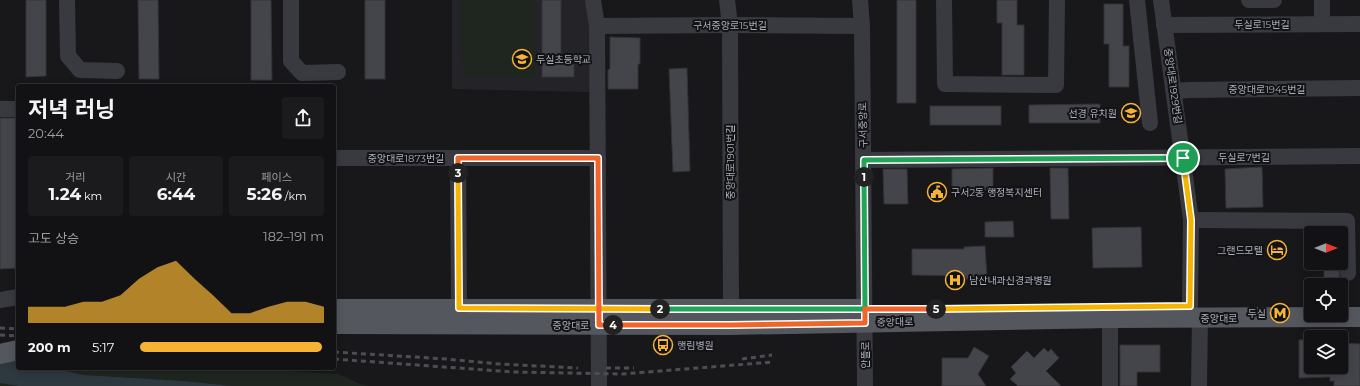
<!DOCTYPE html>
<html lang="ko">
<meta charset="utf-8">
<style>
:root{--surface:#121214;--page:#1b1b1d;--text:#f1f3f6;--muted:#9c9ea0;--line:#313234;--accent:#f7b434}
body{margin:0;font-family:Montserrat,"Noto Sans KR",sans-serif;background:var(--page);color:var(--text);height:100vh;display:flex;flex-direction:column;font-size:15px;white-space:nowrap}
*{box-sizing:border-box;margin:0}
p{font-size:13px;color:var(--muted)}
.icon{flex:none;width:22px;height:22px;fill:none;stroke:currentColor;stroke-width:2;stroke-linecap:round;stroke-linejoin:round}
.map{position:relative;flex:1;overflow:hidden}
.panel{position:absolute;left:16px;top:84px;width:320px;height:286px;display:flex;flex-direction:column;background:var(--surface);border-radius:4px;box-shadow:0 2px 10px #0003,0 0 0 1px var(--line)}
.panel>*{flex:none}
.needle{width:26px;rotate:90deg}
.fabs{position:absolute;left:1304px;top:226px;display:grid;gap:8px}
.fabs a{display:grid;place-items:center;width:44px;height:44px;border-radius:4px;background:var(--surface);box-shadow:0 2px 10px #0003,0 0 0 1px var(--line);font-size:20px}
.pin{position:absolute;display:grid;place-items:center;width:34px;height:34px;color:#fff;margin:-17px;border:2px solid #fff;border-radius:50%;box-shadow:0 1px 4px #0007}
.km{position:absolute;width:20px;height:20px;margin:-10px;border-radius:50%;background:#222;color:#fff;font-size:11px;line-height:20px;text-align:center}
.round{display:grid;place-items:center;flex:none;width:42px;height:42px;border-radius:4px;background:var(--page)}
.overview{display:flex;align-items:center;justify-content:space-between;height:68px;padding:0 12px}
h1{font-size:22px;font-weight:700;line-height:30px}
.figures{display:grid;grid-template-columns:repeat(3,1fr);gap:6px;height:68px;padding:4px 12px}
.figures div{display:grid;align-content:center;border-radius:4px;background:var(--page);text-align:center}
.figures b{font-size:17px;font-weight:700}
.figures small{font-size:11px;font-weight:400}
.figures p{font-size:11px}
.chart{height:112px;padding:8px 12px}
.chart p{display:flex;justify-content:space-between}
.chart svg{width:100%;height:72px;margin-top:4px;fill:var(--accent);opacity:.7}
ul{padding:0 12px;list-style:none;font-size:13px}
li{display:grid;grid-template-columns:64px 48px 1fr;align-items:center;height:30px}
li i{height:10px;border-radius:5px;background:var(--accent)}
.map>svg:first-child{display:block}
</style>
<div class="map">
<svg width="1360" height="386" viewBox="0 0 1360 386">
<rect width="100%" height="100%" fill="#18181b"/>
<path fill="#242428" d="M 452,0 L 589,0 L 590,92 L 452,89 Z"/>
<g fill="#1e261f">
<path d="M 460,0 L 534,0 L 535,77 L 463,76 Z"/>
<path d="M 0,352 L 18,353 L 18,368 L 233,368 L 339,374 L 360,384 L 369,386 L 0,386 Z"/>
</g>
<path fill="#2e383f" d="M 0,358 L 18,362 L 18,368 L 53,368 L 83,375 L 183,381 L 232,386 L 18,386 L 0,383 Z"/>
<g fill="#44454b" stroke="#323237">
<path d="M 26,0 L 46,0 L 46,76 L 26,77 Z"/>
<path d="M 138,0 L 158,0 L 159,79 L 139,79 Z"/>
<path d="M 251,0 L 271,0 L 272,80 L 251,80 Z"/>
<rect x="365" y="0" width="20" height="79"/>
<path d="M 542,0 L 561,0 L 561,64 L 574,64 L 574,77 L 542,77 Z"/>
<rect x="897" y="0" width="19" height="103"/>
<path d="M 997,0 L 1017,0 L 1017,25 L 1024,25 L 1024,75 L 1002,75 L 1002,23 L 997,23 Z"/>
<path d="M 1104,4 L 1123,4 L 1123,46 L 1129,46 L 1129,87 L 1109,87 L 1109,44 L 1104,44 Z"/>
<path d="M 610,37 L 640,38 L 640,64 L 638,64 L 638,89 L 608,89 L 608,70 L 610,69 Z"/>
<path d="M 687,68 L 690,171 L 673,172 L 669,69 Z"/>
<path d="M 1100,104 L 1100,123 L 1029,123 L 1029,105 Z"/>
<rect x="930" y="106" width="71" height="19"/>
<path d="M 0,118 L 18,118 L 18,268 L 0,269 Z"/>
<path d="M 1262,167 L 1263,207 L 1226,208 L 1225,169 Z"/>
<path d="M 993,168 L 993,190 L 952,190 L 952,169 Z"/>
<path d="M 1050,168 L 1068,168 L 1069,219 L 1051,219 Z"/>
<path d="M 883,169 L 907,169 L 908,204 L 884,204 Z"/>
<path d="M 1013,221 L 1014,237 L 985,237 L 985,222 Z"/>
<path d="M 1141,227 L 1142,267 L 1093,268 L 1092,228 Z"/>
<path d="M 985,246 L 987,278 L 966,279 L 966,276 L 912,275 L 912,249 L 964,249 L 964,247 Z"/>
<path d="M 1324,263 L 1338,263 L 1340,278 L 1324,278 Z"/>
<path d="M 1311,339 L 1311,367 L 1314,367 L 1314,368 L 1341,367 L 1341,345 L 1343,345 L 1343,343 L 1360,344 L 1360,386 L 1334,386 L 1334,381 L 1330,381 L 1330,377 L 1299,378 L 1299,340 Z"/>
<path d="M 1120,345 L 1160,345 L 1160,372 L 1137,372 L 1137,386 L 1120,386 Z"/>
<path d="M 974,347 L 989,356 L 978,374 L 986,386 L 942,386 L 942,358 L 968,358 Z"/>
<path d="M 1044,348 L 1048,352 L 1051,349 L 1059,358 L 1046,371 L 1061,386 L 1018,386 L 1010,379 L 1016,373 L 1011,367 L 1027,351 L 1034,358 Z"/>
</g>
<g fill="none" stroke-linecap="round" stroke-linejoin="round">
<g stroke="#393a40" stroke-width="16">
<path d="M 67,0 L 68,56 L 80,70 L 117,71"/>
<path d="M 291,0 L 291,61 L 302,73 L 338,72"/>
<path d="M 593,0 L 597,26 L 599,386"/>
<path d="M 727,0 L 730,25 L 731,320"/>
<path d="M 860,0 L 862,26 L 865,386"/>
<path d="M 944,0 L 945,84 L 1056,85 L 1057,0"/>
<path d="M 1137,0 L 1150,123"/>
<path d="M 1161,0 L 1191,220 L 1190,306"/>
<path d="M 1249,0 L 1274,0"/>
<path d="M 1322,0 L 1322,24"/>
<path d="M 1164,25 L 1360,24"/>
<path d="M 597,26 L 730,25 L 862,26"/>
<path d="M 1174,91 L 1190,90 L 1360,88"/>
<path d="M 0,109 L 18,109"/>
<path d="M 334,158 L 598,158"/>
<path d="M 458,158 L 459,308"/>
<path d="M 864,160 L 1360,156"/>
<path d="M 1191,220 L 1347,221 L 1348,273"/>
<path d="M 0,300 L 18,297"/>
<path d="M 1110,386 L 1110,318"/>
<path d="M 1199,386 L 1200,318"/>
</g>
<g stroke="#55575f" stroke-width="20">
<path d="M 334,309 L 860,309"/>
<path d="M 334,324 L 730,325 L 1110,318 L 1360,317"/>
<path d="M 0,354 L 18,350"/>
</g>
<g stroke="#4c4e55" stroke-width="3" stroke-dasharray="5 4" stroke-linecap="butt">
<path d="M 0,328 L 18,329"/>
<path d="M 0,335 L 18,336"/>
<path d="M 334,352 L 446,359 L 499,364 L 578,368"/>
<path d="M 334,359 L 514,372 L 622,374 L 773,362"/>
<path d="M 742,359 L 772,355"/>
<path d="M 606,368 L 634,368"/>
</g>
</g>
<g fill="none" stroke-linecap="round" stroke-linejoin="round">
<defs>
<path id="split-1" d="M 864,177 L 864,160 L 1183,158"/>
<path id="split-2" d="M 660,309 L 865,309 L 864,177"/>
<path id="split-3" d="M 458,173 L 459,308 L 660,309"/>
<path id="split-4" d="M 458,173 L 458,158 L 598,158 L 599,325 L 613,325"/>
<path id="split-5" d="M 613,325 L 730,325 L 865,323 L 865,309 L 936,309"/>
<path id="split-6" d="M 936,309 L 1190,306 L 1191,220 L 1183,158"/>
</defs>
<use href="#split-1" stroke="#fff" stroke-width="8"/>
<use href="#split-2" stroke="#fff" stroke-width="8"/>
<use href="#split-3" stroke="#fff" stroke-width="8"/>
<use href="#split-4" stroke="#fff" stroke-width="8"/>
<use href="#split-5" stroke="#fff" stroke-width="8"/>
<use href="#split-6" stroke="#fff" stroke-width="8"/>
<use href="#split-1" stroke="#22a559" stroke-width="5"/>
<use href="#split-2" stroke="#22a559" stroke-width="5"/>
<use href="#split-3" stroke="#f5b400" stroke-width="5"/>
<use href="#split-4" stroke="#f0652b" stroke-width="5"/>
<use href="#split-5" stroke="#f0652b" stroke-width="5"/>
<use href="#split-6" stroke="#f5b400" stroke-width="5"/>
</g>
<defs>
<symbol id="school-ring" viewBox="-11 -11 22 22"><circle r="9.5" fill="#131316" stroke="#f7b434" stroke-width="1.5"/><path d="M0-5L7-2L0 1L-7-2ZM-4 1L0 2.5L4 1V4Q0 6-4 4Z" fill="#f7b434"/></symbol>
<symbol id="civic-ring" viewBox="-11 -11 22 22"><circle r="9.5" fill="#131316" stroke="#f7b434" stroke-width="1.5"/><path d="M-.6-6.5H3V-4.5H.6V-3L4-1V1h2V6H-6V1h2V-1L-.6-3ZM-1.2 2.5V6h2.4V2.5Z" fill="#f7b434"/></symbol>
<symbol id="hotel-ring" viewBox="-11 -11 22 22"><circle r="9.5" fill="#131316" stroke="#f7b434" stroke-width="1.5"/><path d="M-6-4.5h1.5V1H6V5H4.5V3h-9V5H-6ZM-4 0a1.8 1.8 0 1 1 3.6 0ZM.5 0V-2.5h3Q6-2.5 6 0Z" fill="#f7b434"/></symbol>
<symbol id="hospital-ring" viewBox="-11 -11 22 22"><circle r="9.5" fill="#131316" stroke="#f7b434" stroke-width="1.5"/><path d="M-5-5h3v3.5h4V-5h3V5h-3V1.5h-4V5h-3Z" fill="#f7b434"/></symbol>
<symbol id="metro-ring" viewBox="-11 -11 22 22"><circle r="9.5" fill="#131316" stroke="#f7b434" stroke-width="1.5"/><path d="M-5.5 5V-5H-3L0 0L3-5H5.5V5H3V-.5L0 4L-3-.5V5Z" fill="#f7b434"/></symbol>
<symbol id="bus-ring" viewBox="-11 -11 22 22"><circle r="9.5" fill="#131316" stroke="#f7b434" stroke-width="1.5"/><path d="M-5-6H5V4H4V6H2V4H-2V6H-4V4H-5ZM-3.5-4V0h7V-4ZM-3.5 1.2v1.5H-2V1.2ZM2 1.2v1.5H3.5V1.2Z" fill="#f7b434"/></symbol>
</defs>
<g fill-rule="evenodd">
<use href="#school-ring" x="511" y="48" width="22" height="22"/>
<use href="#school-ring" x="1120" y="102" width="22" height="22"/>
<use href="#civic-ring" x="926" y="181" width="22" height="22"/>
<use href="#hotel-ring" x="1266" y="239" width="22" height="22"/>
<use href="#hospital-ring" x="944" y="269" width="22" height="22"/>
<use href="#metro-ring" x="1269" y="302" width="22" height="22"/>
<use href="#bus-ring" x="652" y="334" width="22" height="22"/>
</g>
<g text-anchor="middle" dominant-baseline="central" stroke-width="4" stroke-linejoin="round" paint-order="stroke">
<g font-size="10" fill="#aaafbb" stroke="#131316">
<text x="1262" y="24">두실로15번길</text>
<text x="730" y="25">구서중앙로15번길</text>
<text transform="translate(1173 86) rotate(82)">중앙대로1929번길</text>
<text x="1267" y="89">중앙대로1945번길</text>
<text transform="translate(863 125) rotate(-91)">구서중앙로</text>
<text x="1244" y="157">두실로7번길</text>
<text x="406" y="158">중앙대로1873번길</text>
<text transform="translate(730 162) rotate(-90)">중앙대로1901번길</text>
<text x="1219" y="318">중앙대로</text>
<text transform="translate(895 322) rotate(-1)">중앙대로</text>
<text x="571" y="325">중앙대로</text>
<text transform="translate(865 355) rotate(-90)">안뜰로</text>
</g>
<g font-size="10" fill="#aaafbb" stroke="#131316" text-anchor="start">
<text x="536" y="59">두실초등학교</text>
<text x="1117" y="113" text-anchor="end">선경 유치원</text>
<text x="951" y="192">구서2동 행정복지센터</text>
<text x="1263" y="250" text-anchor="end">그랜드모텔</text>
<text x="969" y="280">남산내과신경과병원</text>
<text x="1266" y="313" text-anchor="end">두실</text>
<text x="677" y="345">행림병원</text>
</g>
</g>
</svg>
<div class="fabs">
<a><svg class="needle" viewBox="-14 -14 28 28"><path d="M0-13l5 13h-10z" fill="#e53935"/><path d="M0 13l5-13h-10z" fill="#9c9ea0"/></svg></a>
<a><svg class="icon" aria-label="locate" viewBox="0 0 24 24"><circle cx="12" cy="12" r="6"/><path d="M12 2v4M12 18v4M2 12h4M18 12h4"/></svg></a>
<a><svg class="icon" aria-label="layers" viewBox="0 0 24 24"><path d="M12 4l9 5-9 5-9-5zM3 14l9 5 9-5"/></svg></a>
</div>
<div class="pin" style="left:1183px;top:158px;background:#1e9e55"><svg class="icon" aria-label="arrive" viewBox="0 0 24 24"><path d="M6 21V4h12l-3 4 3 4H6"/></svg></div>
<b class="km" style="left:864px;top:177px">1</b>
<b class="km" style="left:660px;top:309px">2</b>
<b class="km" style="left:458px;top:173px">3</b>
<b class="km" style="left:613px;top:325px">4</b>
<b class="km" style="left:936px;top:309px">5</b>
<section class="panel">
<div class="overview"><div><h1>저녁 러닝</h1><p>20:44</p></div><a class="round"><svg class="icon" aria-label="share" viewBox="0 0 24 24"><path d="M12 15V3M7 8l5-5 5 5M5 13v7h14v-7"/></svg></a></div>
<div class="figures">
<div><p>거리</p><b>1.24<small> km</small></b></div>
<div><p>시간</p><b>6:44</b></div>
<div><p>페이스</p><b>5:26<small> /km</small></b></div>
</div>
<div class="chart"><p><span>고도 상승</span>182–191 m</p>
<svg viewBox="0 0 160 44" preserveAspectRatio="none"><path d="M0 44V34L10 34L20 34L30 31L40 31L50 27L60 17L70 10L80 6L90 17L100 27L110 38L120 38L130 34L140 31L150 31L160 34V44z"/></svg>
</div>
<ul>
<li><b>200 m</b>5:17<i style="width:99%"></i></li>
</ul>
</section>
</div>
